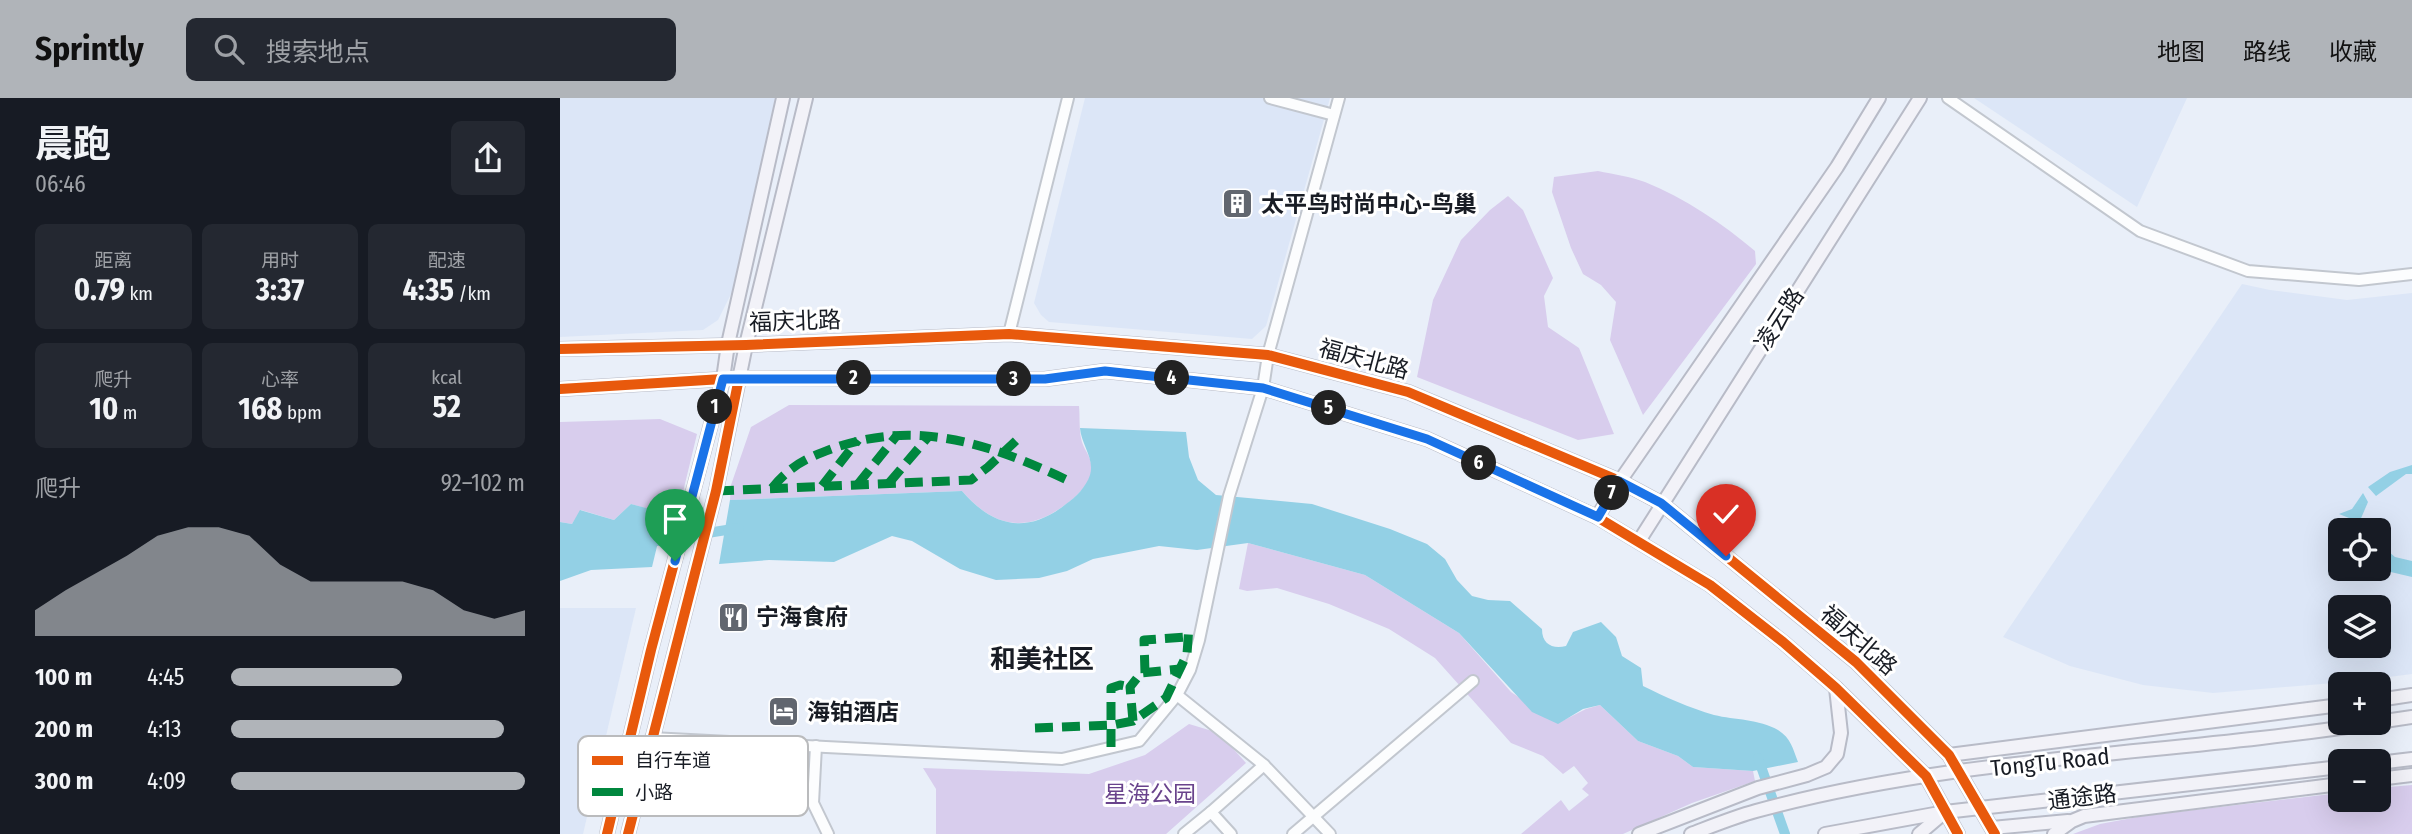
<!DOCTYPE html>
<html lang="zh">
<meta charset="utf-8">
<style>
:root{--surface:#171b24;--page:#242831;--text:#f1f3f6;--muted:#9ea1a6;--accent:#b0b4b9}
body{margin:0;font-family:"Fira Sans Condensed","Noto Sans SC",sans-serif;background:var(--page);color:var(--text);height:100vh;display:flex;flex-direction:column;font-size:26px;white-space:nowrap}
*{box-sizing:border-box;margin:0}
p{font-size:23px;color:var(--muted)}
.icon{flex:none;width:38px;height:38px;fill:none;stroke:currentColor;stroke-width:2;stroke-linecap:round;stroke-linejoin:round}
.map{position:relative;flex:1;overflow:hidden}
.panel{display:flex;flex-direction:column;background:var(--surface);width:560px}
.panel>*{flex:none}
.fabs{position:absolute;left:1768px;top:420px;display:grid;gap:14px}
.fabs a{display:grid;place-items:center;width:63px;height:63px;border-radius:10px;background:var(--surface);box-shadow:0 7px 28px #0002;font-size:35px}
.pin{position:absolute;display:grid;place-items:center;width:60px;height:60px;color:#fff;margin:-72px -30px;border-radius:50% 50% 50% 0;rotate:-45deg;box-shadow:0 0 7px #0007}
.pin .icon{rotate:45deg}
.km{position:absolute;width:35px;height:35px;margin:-18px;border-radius:50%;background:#222;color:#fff;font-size:19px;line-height:35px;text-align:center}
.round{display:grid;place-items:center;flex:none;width:74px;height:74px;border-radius:10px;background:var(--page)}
.head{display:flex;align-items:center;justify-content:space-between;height:119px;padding:0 35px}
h1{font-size:38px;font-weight:700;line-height:52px}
.metrics{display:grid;grid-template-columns:repeat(3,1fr);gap:10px;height:119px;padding:7px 35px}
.metrics div{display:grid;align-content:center;border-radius:10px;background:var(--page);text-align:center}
.metrics b{font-size:30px;font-weight:700}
.metrics small{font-size:19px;font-weight:400}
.metrics p{font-size:19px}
.chart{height:196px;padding:14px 35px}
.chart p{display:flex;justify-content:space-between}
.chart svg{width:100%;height:126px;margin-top:7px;fill:var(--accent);opacity:.7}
ul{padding:0 35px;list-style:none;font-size:23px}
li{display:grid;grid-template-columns:112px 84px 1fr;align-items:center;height:52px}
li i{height:18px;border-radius:9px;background:var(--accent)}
header{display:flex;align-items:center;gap:42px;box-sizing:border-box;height:98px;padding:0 35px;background:var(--accent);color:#111}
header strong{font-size:33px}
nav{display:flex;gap:38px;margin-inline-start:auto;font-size:24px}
.search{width:490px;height:63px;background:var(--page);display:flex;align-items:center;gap:18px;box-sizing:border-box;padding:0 24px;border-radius:10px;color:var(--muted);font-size:26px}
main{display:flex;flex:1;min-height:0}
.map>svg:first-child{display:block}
</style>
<header>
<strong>Sprintly</strong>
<div class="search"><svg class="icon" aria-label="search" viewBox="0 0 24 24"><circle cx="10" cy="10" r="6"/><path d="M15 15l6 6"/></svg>搜索地点</div>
<nav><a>地图</a><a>路线</a><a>收藏</a></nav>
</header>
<main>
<section class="panel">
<div class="head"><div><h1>晨跑</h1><p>06:46</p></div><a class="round"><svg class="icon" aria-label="share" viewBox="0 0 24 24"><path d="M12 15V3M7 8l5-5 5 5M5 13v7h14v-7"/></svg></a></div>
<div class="metrics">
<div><p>距离</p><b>0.79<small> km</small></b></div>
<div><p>用时</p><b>3:37</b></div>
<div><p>配速</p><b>4:35<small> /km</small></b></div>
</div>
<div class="metrics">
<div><p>爬升</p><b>10<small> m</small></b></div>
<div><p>心率</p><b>168<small> bpm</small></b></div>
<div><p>kcal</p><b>52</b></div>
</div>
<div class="chart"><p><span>爬升</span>92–102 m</p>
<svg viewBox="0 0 160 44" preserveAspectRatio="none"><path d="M0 44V35L10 28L20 22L30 16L40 9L50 6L60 6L70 9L80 19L90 25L100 25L110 25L120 25L130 28L140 35L150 38L160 35V44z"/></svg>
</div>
<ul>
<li><b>100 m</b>4:45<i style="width:58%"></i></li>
<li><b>200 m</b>4:13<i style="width:93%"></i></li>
<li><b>300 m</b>4:09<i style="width:100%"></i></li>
</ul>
</section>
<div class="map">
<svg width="1852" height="736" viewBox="0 0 1852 736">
<rect width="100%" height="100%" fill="#e9eff9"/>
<g fill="#dce6f7" fill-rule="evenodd">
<path d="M 0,0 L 215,0 L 172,194 L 158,222 L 143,232 L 0,239 Z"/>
<path d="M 525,0 L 770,0 L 706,228 L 692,241 L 489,224 L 481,217 L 474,205 Z"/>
<path d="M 1414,0 L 1627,0 L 1577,109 Z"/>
<path d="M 1682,186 L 1710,192 L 1787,202 L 1852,195 L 1852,576 L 1798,583 L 1653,595 L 1583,587 L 1510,568 L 1443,539 ZM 1780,432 L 1818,432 L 1818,471 L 1780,471 ZM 1780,509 L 1818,509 L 1818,548 L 1780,548 Z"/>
<path d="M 0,510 L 76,510 L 23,736 L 0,736 Z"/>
</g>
<g fill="#d8cded">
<path d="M 1038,73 C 1053,76 1071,79 1085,84 C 1125,100 1163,126 1195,153 L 1196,166 L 1083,317 L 1050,242 L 1056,204 L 1041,187 L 1023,176 L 1011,150 L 992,94 L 994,79 Z"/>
<path d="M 948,98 L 963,112 L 993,180 L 984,198 L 988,229 L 1019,250 L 1054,336 L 1018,342 L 857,279 L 873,202 L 901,142 L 930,112 Z"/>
<path d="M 229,307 L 519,308 C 520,318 519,330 521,340 C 523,353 534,359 531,375 C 529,386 517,398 509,404 C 468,436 435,431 402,393 L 170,402 L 171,387 L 191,329 Z"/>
<path d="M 100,321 L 137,336 L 117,419 L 71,406 L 54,422 L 21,412 L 12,426 L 0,424 L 0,324 Z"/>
<path d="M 688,445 L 805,477 L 899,535 L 951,594 L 998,625 L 1026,611 L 1040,607 L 1078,643 L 1118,658 L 1133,669 L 1193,673 L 1195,683 L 1132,705 L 1063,736 L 961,736 L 1001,702 L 1009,713 L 1029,697 L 1022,691 L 1028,685 L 1014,668 L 1003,676 L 983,658 L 951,645 L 875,560 L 829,531 L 769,506 L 717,490 L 687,493 L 679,491 Z"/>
<path d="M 629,626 L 659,635 L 686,665 L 606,736 L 376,736 L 376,691 L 363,670 L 529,676 L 585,657 Z"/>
<path d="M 1852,687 L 1852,736 L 1513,736 L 1540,726 L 1583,718 L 1780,695 L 1780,702 L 1818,702 L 1818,690 Z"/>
</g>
<g fill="#93d0e5">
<path d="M 520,330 L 626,334 L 629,359 L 638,382 L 656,397 L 752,406 L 830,431 L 867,446 L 885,461 L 897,482 L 912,498 L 928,502 L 950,503 L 982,531 C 982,547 993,551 1006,548 L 1013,534 L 1041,524 L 1056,539 L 1062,558 L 1081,570 L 1083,588 C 1105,599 1130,610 1154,617 C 1175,622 1199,621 1218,632 C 1231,640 1233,651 1238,664 L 1193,673 L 1133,669 L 1118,658 L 1078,643 L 1040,607 L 1023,611 L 998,626 L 972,614 L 899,535 L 805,477 L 688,445 L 637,452 L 599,448 L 533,461 L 507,473 L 479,480 L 436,482 L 400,471 L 352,443 L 332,438 L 274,464 L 209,462 L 159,466 L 170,402 L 402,393 C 433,429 467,437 506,406 C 516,399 526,389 530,377 C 535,361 521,346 520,330 Z"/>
<path d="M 1852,367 L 1852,376 L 1846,376 L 1816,398 L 1808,389 L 1830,374 Z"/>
<path d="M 1803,395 L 1808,404 L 1799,425 L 1806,432 L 1794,432 L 1789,420 L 1779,416 L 1792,411 Z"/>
<path d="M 71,406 L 105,415 L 92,469 L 31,472 L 0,483 L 0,424 L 12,426 L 20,412 L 54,422 Z"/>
<path d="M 1818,445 L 1835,459 L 1852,463 L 1852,479 L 1818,471 Z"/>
</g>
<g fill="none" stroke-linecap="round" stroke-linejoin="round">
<g stroke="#93d0e5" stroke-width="10">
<path d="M 84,445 L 179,430"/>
<path d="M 1198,660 L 1225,736"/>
</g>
<defs>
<g id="minor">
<path d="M 710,0 L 774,17"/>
<path d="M 1388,0 L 1580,133 L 1688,173 L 1799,182 L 1852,176"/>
<path d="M 449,236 L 508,0"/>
<path d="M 617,597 L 704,667 L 770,736"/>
<path d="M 91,640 L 502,661 L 579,643 L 617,597 L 630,572 L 639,542 L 669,398 L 703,290 L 708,257 L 779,0"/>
<path d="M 256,648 L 253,705 L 268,736"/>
<path d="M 651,714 L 704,667"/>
<path d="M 624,736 L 651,714 L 671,736"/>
<path d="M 733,736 L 913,583"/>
</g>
<g id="major">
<path d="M 0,251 L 186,247 L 449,236 L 708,257 L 848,294 L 1060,383 L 1101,405 L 1296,564 L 1389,657 L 1435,736"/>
<path d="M 0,291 L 179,280 L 485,281 L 545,273 L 703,290 L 867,341 L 1037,419 L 1150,487 L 1223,544 L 1276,590 L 1366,678 L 1398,736"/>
<path d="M 1037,419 L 1060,383 L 1277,69 L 1319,0"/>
<path d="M 1079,443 L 1360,0"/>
<path d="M 1818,602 L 1852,597"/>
<path d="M 1818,624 L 1852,619"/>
<path d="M 1389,657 L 1780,607"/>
<path d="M 1818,665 L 1852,661"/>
<path d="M 1818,681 L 1852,677"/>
<path d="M 1432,730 L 1508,723"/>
<path d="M 47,736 L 91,552 L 163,281 L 168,246 L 223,0"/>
<path d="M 68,736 L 156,393 L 186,247 L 246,0"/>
<path d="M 1079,736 L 1198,690 L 1247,677 L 1266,669 L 1277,656 L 1281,635 L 1276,590"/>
<path d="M 1131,736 C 1152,728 1174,719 1196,713 C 1397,658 1609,657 1814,625"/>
<path d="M 1265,736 L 1385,714 L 1780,669"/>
<path d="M 1359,736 L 1385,714"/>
<path d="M 1494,736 L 1512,723 L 1524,718 L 1780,686"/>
</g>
</defs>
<use href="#minor" stroke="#c2c7cf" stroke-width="14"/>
<use href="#major" stroke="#b8bbc7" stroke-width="16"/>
<use href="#minor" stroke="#fcfdfe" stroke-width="10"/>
<use href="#major" stroke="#f2f2f8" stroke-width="12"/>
<g stroke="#00873e" stroke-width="9" stroke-dasharray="18 9" stroke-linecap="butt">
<path d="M 329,385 L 369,338"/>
<path d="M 298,386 L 338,336"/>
<path d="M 262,388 L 298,342"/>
<path d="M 212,390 C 231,367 247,360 274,350 C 358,321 430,346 507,382"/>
<path d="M 156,393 L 411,382 L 428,369 L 462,337"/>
<path d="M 585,575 L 584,542 L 628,539"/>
<path d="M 573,623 L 570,589 L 581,575 L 620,571"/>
<path d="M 475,630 L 553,627 L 573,623 L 606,600 L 627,556 L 629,528"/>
<path d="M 551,649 L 551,590 L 560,587 L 570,589"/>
</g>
<defs>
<g id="cycleway">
<path d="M 0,251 L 186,247 L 449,236 L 708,257 L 848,294 L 1060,383 L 1101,405 L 1296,564 L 1389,657 L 1435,736"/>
<path d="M 0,291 L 179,280 L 485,281 L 545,273 L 703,290 L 867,341 L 1037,419 L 1150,487 L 1223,544 L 1276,590 L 1366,678 L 1398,736"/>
<path d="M 47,736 L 91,552 L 163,281"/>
<path d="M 68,736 L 156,393 L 179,280"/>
</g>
</defs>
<use href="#cycleway" stroke="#fff" stroke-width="15"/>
<use href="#cycleway" stroke="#e8590c" stroke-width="10"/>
</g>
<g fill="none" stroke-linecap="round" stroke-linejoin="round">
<defs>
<path id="route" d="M 115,463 L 163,281 L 485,281 L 545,273 L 703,290 L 867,341 L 1038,419 L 1059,383 L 1101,405 L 1166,458"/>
</defs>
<use href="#route" stroke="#fff" stroke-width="14"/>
<use href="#route" stroke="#1a73e8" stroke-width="9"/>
</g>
<defs>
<symbol id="building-square" viewBox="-11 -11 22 22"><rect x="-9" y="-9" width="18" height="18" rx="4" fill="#61666f" stroke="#fff"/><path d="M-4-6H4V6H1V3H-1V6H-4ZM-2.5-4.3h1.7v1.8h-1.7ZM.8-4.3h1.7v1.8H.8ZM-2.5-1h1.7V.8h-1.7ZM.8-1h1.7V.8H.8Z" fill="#fff"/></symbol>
<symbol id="restaurant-square" viewBox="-11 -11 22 22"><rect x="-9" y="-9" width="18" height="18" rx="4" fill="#61666f" stroke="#fff"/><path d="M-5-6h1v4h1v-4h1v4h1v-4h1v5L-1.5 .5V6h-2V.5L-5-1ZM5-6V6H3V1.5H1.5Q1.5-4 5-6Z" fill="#fff"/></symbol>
<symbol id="hotel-square" viewBox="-11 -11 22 22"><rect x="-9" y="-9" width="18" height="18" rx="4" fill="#61666f" stroke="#fff"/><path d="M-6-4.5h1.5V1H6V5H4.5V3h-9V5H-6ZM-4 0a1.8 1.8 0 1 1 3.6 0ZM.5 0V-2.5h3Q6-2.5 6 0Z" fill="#fff"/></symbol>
</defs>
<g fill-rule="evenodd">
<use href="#building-square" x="660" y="88" width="35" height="35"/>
<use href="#restaurant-square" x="156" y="502" width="35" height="35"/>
<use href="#hotel-square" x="206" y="596" width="35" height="35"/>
</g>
<g text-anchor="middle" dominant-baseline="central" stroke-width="6" stroke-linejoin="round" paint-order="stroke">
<g font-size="23" font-weight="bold" fill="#181c24" stroke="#fff" text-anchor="start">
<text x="701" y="106">太平鸟时尚中心-鸟巢</text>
<text x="196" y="519">宁海食府</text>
<text x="247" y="614">海铂酒店</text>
</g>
<g font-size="23" fill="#181c24" stroke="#fff">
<text transform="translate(1219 221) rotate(-57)">凌云路</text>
<text transform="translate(235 223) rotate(-2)">福庆北路</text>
<text transform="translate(804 261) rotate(15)">福庆北路</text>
<text transform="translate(1299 542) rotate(41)">福庆北路</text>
<text transform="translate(1490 664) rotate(-6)">TongTu Road</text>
<text transform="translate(1522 699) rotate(-7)">通途路</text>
</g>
<g font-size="23" fill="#69438c" stroke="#fff">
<text x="590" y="696">星海公园</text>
</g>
<g font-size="26" font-weight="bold" fill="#181c24" stroke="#fff">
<text x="482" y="561">和美社区</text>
</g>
</g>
<rect x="18" y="638" width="230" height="80" rx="10" fill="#fff" stroke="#babbbd" stroke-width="2"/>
<rect x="32" y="658" width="31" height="9" fill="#e8590c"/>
<rect x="32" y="690" width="31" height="8" fill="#00873e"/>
<g font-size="19" fill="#181c24">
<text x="75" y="669">自行车道</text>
<text x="75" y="701">小路</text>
</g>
</svg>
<div class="fabs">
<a><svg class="icon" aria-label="locate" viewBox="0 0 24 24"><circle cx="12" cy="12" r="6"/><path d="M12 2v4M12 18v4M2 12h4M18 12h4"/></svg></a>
<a><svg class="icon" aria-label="layers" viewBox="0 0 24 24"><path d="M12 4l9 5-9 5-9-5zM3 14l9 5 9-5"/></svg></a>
<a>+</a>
<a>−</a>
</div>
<div class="pin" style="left:115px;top:463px;background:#1e9e55"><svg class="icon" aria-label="arrive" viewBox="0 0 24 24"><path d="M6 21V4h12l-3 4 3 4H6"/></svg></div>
<div class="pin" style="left:1166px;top:458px;background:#d93025"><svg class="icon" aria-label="check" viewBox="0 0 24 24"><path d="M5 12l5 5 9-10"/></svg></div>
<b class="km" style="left:155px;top:309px">1</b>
<b class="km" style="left:294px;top:280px">2</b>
<b class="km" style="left:454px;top:281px">3</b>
<b class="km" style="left:612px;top:280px">4</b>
<b class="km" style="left:769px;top:310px">5</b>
<b class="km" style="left:919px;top:365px">6</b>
<b class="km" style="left:1052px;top:395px">7</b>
</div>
</main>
